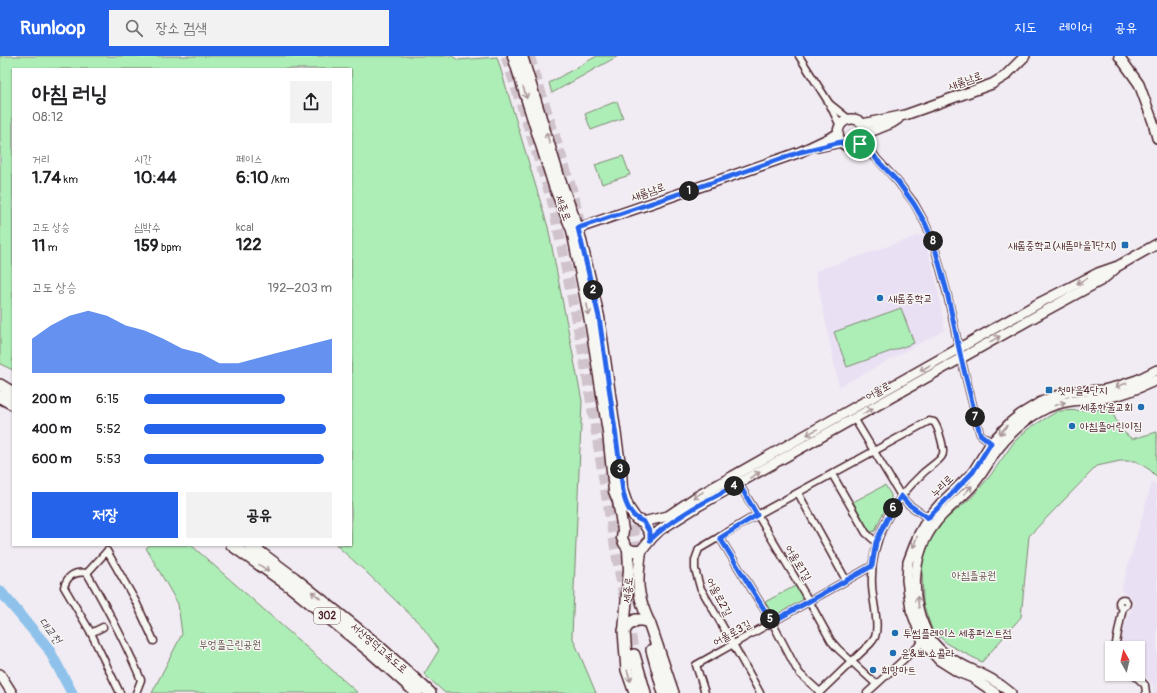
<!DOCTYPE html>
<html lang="ko">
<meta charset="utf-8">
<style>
:root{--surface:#fff;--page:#f2f2f2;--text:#202124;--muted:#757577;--accent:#2563eb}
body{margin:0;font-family:Pangolin,"Poor Story",sans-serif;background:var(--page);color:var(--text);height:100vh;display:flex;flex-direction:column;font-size:15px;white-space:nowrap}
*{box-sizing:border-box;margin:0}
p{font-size:13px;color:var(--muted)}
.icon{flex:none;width:22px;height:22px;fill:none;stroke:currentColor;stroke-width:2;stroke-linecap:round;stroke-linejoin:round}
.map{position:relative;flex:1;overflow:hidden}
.drawer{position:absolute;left:12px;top:12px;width:340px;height:478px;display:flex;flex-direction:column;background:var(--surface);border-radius:0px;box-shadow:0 1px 3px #0004}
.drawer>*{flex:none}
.needle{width:26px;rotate:352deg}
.controls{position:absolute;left:1105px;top:585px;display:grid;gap:8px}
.controls a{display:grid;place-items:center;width:40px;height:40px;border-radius:0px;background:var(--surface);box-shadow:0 1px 3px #0004;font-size:20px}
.pin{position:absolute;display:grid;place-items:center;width:34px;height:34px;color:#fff;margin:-17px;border:2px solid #fff;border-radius:50%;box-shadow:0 1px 4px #0007}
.km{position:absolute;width:20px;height:20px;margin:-10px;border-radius:50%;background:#222;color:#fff;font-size:11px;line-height:20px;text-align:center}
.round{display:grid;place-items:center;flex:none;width:42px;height:42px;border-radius:0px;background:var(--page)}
.headline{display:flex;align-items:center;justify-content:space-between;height:68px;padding:0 20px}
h1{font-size:22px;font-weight:800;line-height:30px}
.stats{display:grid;grid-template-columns:repeat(3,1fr);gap:6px;height:68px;padding:4px 20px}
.stats div{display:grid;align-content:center}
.stats b{font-size:17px;font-weight:800}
.stats small{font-size:11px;font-weight:400}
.stats p{font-size:11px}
.chart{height:112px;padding:8px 20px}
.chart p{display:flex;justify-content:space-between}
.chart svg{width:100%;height:72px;margin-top:4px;fill:var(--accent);opacity:.7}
.cta{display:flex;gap:8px;margin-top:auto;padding:8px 20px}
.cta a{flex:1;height:46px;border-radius:0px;background:var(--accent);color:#fff;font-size:16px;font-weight:800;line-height:46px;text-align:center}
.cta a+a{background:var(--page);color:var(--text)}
ul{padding:0 20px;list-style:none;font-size:13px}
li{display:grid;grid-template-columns:64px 48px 1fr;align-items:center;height:30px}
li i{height:10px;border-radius:5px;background:var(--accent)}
header{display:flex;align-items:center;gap:24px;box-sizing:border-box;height:56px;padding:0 20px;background:var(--accent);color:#fff}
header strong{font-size:19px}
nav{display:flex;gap:22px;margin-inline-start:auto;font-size:14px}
.search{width:280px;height:36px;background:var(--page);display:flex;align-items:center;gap:10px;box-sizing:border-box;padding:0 14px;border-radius:0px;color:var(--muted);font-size:15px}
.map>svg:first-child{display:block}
</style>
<header>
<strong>Runloop</strong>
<div class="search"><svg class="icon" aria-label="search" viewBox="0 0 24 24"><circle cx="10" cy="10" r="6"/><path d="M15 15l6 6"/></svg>장소 검색</div>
<nav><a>지도</a><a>레이어</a><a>공유</a></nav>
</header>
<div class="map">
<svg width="1157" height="637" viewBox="0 0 1157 637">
<rect width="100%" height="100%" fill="#f1ecf3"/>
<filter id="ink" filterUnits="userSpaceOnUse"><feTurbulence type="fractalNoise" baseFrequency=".025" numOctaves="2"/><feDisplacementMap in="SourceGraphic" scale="8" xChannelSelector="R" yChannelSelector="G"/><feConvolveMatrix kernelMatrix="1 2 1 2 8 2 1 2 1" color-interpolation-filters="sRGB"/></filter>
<g filter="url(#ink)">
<g fill="#eae0f4">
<path d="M 923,178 L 935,219 L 945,274 L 839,331 L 815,215 Z"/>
<path d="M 1152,426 L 1157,431 L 1157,637 L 1153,637 L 1154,633 L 1152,627 L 1138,615 L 1138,592 L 1120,592 L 1124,571 L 1134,546 L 1121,534 Z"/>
</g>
<g fill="#adeeb7" stroke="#7c8671">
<path d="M 0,0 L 452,0 L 458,4 L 497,1 L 548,171 L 582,345 L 572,580 L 596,637 L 445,637 L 424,618 L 439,594 L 422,570 L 365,515 L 336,489 L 351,489 L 351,13 L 13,13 L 13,314 L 0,308 Z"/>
<path d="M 597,0 L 618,0 L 552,37 L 549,27 Z"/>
<path d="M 617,45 L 623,62 L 591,74 L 585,58 Z"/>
<path d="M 623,100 L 630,119 L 602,128 L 595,109 Z"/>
<path d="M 901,252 L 914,287 L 847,311 L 834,276 Z"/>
<path d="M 1111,353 L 1120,373 L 1132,383 L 1157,376 L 1157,421 L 1150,414 L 1136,405 L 1120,405 L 1097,410 L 1029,480 L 1021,561 L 982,606 L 949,589 L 932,574 L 923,547 L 922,507 L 934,473 L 972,441 L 990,420 L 1014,386 L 1028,373 L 1058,355 Z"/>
<path d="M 885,429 L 891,439 L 891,444 L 881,461 L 875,475 L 870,476 L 853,446 Z"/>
<path d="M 150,489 L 191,489 L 358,637 L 152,637 L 182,578 L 178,548 L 146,492 Z"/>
<path d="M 797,529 L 804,542 L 804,546 L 777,561 L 773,560 L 765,546 Z"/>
</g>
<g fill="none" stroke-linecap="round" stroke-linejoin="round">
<path stroke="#8fc2eb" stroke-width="11" d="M 0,535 L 48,592 L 72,637"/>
<g stroke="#d0c3cb" stroke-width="11" stroke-dasharray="11 5.5" stroke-linecap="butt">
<path d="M 506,0 L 553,147 L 584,300 L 607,442 L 634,599"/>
<path d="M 529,0 L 574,141 L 579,166"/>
<path d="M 630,453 L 638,505"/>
</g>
<defs>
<g id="street">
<path d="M 799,0 L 829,47 L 840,70"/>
<path d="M 830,48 L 850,64"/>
<path d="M 863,84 L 877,103 L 898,126 L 914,147 L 925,167 L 933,185 L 947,237 L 961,302 L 980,378 L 994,389"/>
<path d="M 857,90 L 874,101"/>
<path d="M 854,362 L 901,440 L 908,448 L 928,462"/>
<path d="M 832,418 L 866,477 L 876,486"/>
<path d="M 739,428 L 809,545 L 831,585 L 838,593 L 876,628"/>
<path d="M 798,437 L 846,524"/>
<path d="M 720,482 L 772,566 L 796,612 L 800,618 L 820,636"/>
<path d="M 87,517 L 107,495 L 136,546 L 154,585"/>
<circle cx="1123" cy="547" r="4"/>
<path d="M 91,577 L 103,571"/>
<path d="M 1115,592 L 1123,551"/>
<path d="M 1133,618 L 1145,629 L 1146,637"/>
<path d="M 120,637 L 90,575 L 64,531 C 67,520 75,515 87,517 C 107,552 126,587 141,624 L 136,637"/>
<path d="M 705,637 L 696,609 L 872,510"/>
<path d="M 760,637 L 733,588 L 700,531 L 695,513 L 695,504 L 699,493 L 757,459 L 929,365 L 934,366 C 938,371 946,395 942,400 C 939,406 926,413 921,419 C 906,433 894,448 885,467 C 875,487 871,507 872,529 C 872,543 880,568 875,581 C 874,583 872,586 870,588 L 819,637"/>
<path d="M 867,637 L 925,584"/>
</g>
<g id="secondary">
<path d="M 1119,0 L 1139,28 L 1153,66 L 1157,82"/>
<circle cx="852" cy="77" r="14"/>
<path d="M 862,68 L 905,59 L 992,28 L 1005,20 L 1025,0"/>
<path d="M 865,78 L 892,67 L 898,63"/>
<path d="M 818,91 L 841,86"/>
<path d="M 573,174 L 740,117 L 800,96 L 838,78"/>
<path d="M 643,466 L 668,460 L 696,441 L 1041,246 L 1098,217 L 1118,210 L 1157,188"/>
<path d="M 650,484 L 660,474 L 700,449 L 1045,255 L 1102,224 L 1115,213"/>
<path d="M 0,618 L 12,637"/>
<path d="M 995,637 L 973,622 L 958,616 L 939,604 L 923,586 L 911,554 L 907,524 L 908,506 L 918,480 L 928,462 L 941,447 L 961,428 L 973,416 L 991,387 L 1011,366 L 1021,358 L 1039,347 L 1053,341 L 1068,336 L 1103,334 L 1119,330 L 1137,324 L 1157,314"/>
<path d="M 1011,637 C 1005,632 998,627 991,623 C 967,610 946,605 929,581 C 927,578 926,574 924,570 C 910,539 913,497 934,469 C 945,453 962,443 974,428 C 982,418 988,408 994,398 C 1007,380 1022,365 1041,355 C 1066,341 1088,346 1114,340 C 1129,337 1143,330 1157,324"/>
</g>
<g id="primary">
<path d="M 513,0 L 554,130 L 572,174 L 591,270 L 608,376 L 614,435 L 618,445 L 623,474 L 622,482 L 624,487 L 628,493 L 633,495 L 641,495 L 650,484 L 650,477 L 643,466 L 636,463 L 628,451 L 622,434 L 621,416 L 599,261 L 578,172 L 560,124 L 522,0"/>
<path d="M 641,495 C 637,526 636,537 649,566"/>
<path d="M 624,575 L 629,514 L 628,493"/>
</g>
<g id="highway">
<path d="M 0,329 L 13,337"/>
<path d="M 0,341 L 13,348"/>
<path d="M 232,489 L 291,531 L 372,597 L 417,637"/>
<path d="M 250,489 L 294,522 L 376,588 L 430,637"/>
<path d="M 652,594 L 664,637"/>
<path d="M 634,599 L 645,637"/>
<path d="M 635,637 L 627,614 L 624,575 L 628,569 L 636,564 L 642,564 L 649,566 L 673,637"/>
</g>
</defs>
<use href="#street" stroke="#4a1f2b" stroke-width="9"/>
<use href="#secondary" stroke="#4a1f2b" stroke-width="12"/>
<use href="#primary" stroke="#4a1f2b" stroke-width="13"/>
<use href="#highway" stroke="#4a1f2b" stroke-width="14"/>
<use href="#street" stroke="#f6f6f2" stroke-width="6"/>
<use href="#secondary" stroke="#f6f6f2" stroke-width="9"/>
<use href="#primary" stroke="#f6f6f2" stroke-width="10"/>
<use href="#highway" stroke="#f6f6f2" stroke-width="11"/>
</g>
<defs><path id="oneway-shaft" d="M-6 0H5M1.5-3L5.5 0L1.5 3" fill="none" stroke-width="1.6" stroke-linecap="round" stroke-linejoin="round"/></defs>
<g stroke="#a99598">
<use href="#oneway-shaft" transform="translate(525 37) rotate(72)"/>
<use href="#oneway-shaft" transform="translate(548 82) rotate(-107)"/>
<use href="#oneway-shaft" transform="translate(1082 225) rotate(153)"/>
<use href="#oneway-shaft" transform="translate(588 254) rotate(79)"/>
<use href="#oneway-shaft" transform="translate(995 283) rotate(-29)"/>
<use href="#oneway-shaft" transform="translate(925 312) rotate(150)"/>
<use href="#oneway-shaft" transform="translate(1121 329) rotate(162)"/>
<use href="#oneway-shaft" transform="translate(1060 348) rotate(-16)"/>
<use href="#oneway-shaft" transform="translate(868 355) rotate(-29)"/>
<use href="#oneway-shaft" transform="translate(1003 374) rotate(133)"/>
<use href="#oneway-shaft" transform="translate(812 376) rotate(151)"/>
<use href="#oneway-shaft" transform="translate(755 419) rotate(-30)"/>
<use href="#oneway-shaft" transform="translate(968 434) rotate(-47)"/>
<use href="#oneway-shaft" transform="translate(698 439) rotate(149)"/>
<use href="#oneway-shaft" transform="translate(915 486) rotate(111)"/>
<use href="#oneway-shaft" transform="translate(264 512) rotate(35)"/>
<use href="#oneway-shaft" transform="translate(316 539) rotate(-141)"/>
<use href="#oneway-shaft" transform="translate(918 546) rotate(-99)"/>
<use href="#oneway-shaft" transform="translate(629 620) rotate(73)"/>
</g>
</g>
<g fill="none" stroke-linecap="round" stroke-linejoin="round" filter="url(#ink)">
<defs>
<path id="route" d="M 863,84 L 877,104 L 898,126 L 914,148 L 925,167 L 933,185 L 947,236 L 961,302 L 980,378 L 991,387 L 973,416 L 928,462 L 908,448 L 901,440 L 890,457 L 876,486 L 872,510 L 772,566 L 720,482 L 757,459 L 739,428 C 710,443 673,461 650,484 L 650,477 L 644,466 C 624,459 622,434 621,416 L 599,261 L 578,172 L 740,117 L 800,96 L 841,86 C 849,93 857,92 863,84 Z"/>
</defs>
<use href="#route" stroke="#fff" stroke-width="8"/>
<use href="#route" stroke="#2563eb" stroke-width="5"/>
</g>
<g fill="#1f6fb2" stroke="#f6f6f2" stroke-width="1.5">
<rect x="1121" y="185" width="8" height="8" rx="2"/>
<circle cx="880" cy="242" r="4"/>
<rect x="1045" y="330" width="8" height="8" rx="2"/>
<circle cx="1141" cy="351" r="4"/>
<circle cx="1072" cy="370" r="4"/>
<circle cx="895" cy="577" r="4"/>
<circle cx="893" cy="597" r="4"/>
<circle cx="873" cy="614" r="4"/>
</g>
<g text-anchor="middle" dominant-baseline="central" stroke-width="3" stroke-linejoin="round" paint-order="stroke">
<rect fill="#f6f6f2" stroke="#7e6067" stroke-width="1" x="314" y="552" width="26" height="16" rx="3"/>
<g font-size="10" font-weight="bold" fill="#4a1f2b">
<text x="327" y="560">302</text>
</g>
<g font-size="11" fill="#4a1f2b" stroke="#f6f6f2">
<text transform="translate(965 25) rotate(-20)">새롬남로</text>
<text transform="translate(648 136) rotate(-19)">새롬남로</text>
<text transform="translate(563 152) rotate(69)">세종로</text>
<text transform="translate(878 335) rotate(-29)">어울로</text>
<text transform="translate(942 430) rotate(-44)">누리로</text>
<text transform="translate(798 507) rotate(59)">어울로1길</text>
<text transform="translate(628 534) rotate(-85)">세종로</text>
<text transform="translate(719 541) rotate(62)">어울로2길</text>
<text transform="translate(732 577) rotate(-29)">어울로3길</text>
<text transform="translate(379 592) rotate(41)">서산영덕고속도로</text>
</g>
<g font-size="11" fill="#4a1f2b" stroke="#f6f6f2" text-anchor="start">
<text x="1117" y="189" text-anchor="end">새롬중학교(새뜸마을1단지)</text>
<text x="888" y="242">새롬중학교</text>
<text x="1057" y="334">첫마을4단지</text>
<text x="1133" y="351" text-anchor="end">세종한울교회</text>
<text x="1080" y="370">아침뜰어린이집</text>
<text x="903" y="577">투썸플레이스 세종퍼스트점</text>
<text x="901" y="597">윤&amp;뽀 쇼콜라</text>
<text x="881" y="614">희망마트</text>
</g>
<g font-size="11" fill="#63534e" stroke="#f6f6f2">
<text x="974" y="519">아침뜰공원</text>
<text x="230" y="588">부엉뜰근린공원</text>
</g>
<g font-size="12" font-style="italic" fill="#5f5065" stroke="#f6f6f2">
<text transform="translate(50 575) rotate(52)">대교천</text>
</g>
</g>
</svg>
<div class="controls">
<a><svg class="needle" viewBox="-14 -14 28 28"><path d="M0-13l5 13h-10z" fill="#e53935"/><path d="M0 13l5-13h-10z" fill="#757577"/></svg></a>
</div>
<div class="pin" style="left:860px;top:88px;background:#1e9e55"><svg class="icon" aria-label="arrive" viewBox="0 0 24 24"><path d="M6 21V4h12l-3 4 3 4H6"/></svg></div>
<b class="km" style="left:689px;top:135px">1</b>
<b class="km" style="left:593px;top:234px">2</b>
<b class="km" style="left:620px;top:413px">3</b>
<b class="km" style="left:734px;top:430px">4</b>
<b class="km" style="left:770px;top:563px">5</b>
<b class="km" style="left:893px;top:452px">6</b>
<b class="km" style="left:975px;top:361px">7</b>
<b class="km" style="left:933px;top:185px">8</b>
<section class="drawer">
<div class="headline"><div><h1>아침 러닝</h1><p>08:12</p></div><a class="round"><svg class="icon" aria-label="share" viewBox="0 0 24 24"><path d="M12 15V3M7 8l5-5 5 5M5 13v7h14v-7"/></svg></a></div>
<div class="stats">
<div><p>거리</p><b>1.74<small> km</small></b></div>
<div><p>시간</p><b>10:44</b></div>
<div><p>페이스</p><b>6:10<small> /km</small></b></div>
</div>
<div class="stats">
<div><p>고도 상승</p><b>11<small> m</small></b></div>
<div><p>심박수</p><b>159<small> bpm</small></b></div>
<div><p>kcal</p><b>122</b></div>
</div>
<div class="chart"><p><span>고도 상승</span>192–203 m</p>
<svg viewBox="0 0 160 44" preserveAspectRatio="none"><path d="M0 44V23L10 15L20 9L30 6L40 9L50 15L60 18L70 23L80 29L90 32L100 38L110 38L120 35L130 32L140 29L150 26L160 23V44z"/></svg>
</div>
<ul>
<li><b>200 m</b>6:15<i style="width:75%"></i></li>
<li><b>400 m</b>5:52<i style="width:97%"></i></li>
<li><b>600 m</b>5:53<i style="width:96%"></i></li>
</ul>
<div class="cta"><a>저장</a><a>공유</a></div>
</section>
</div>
